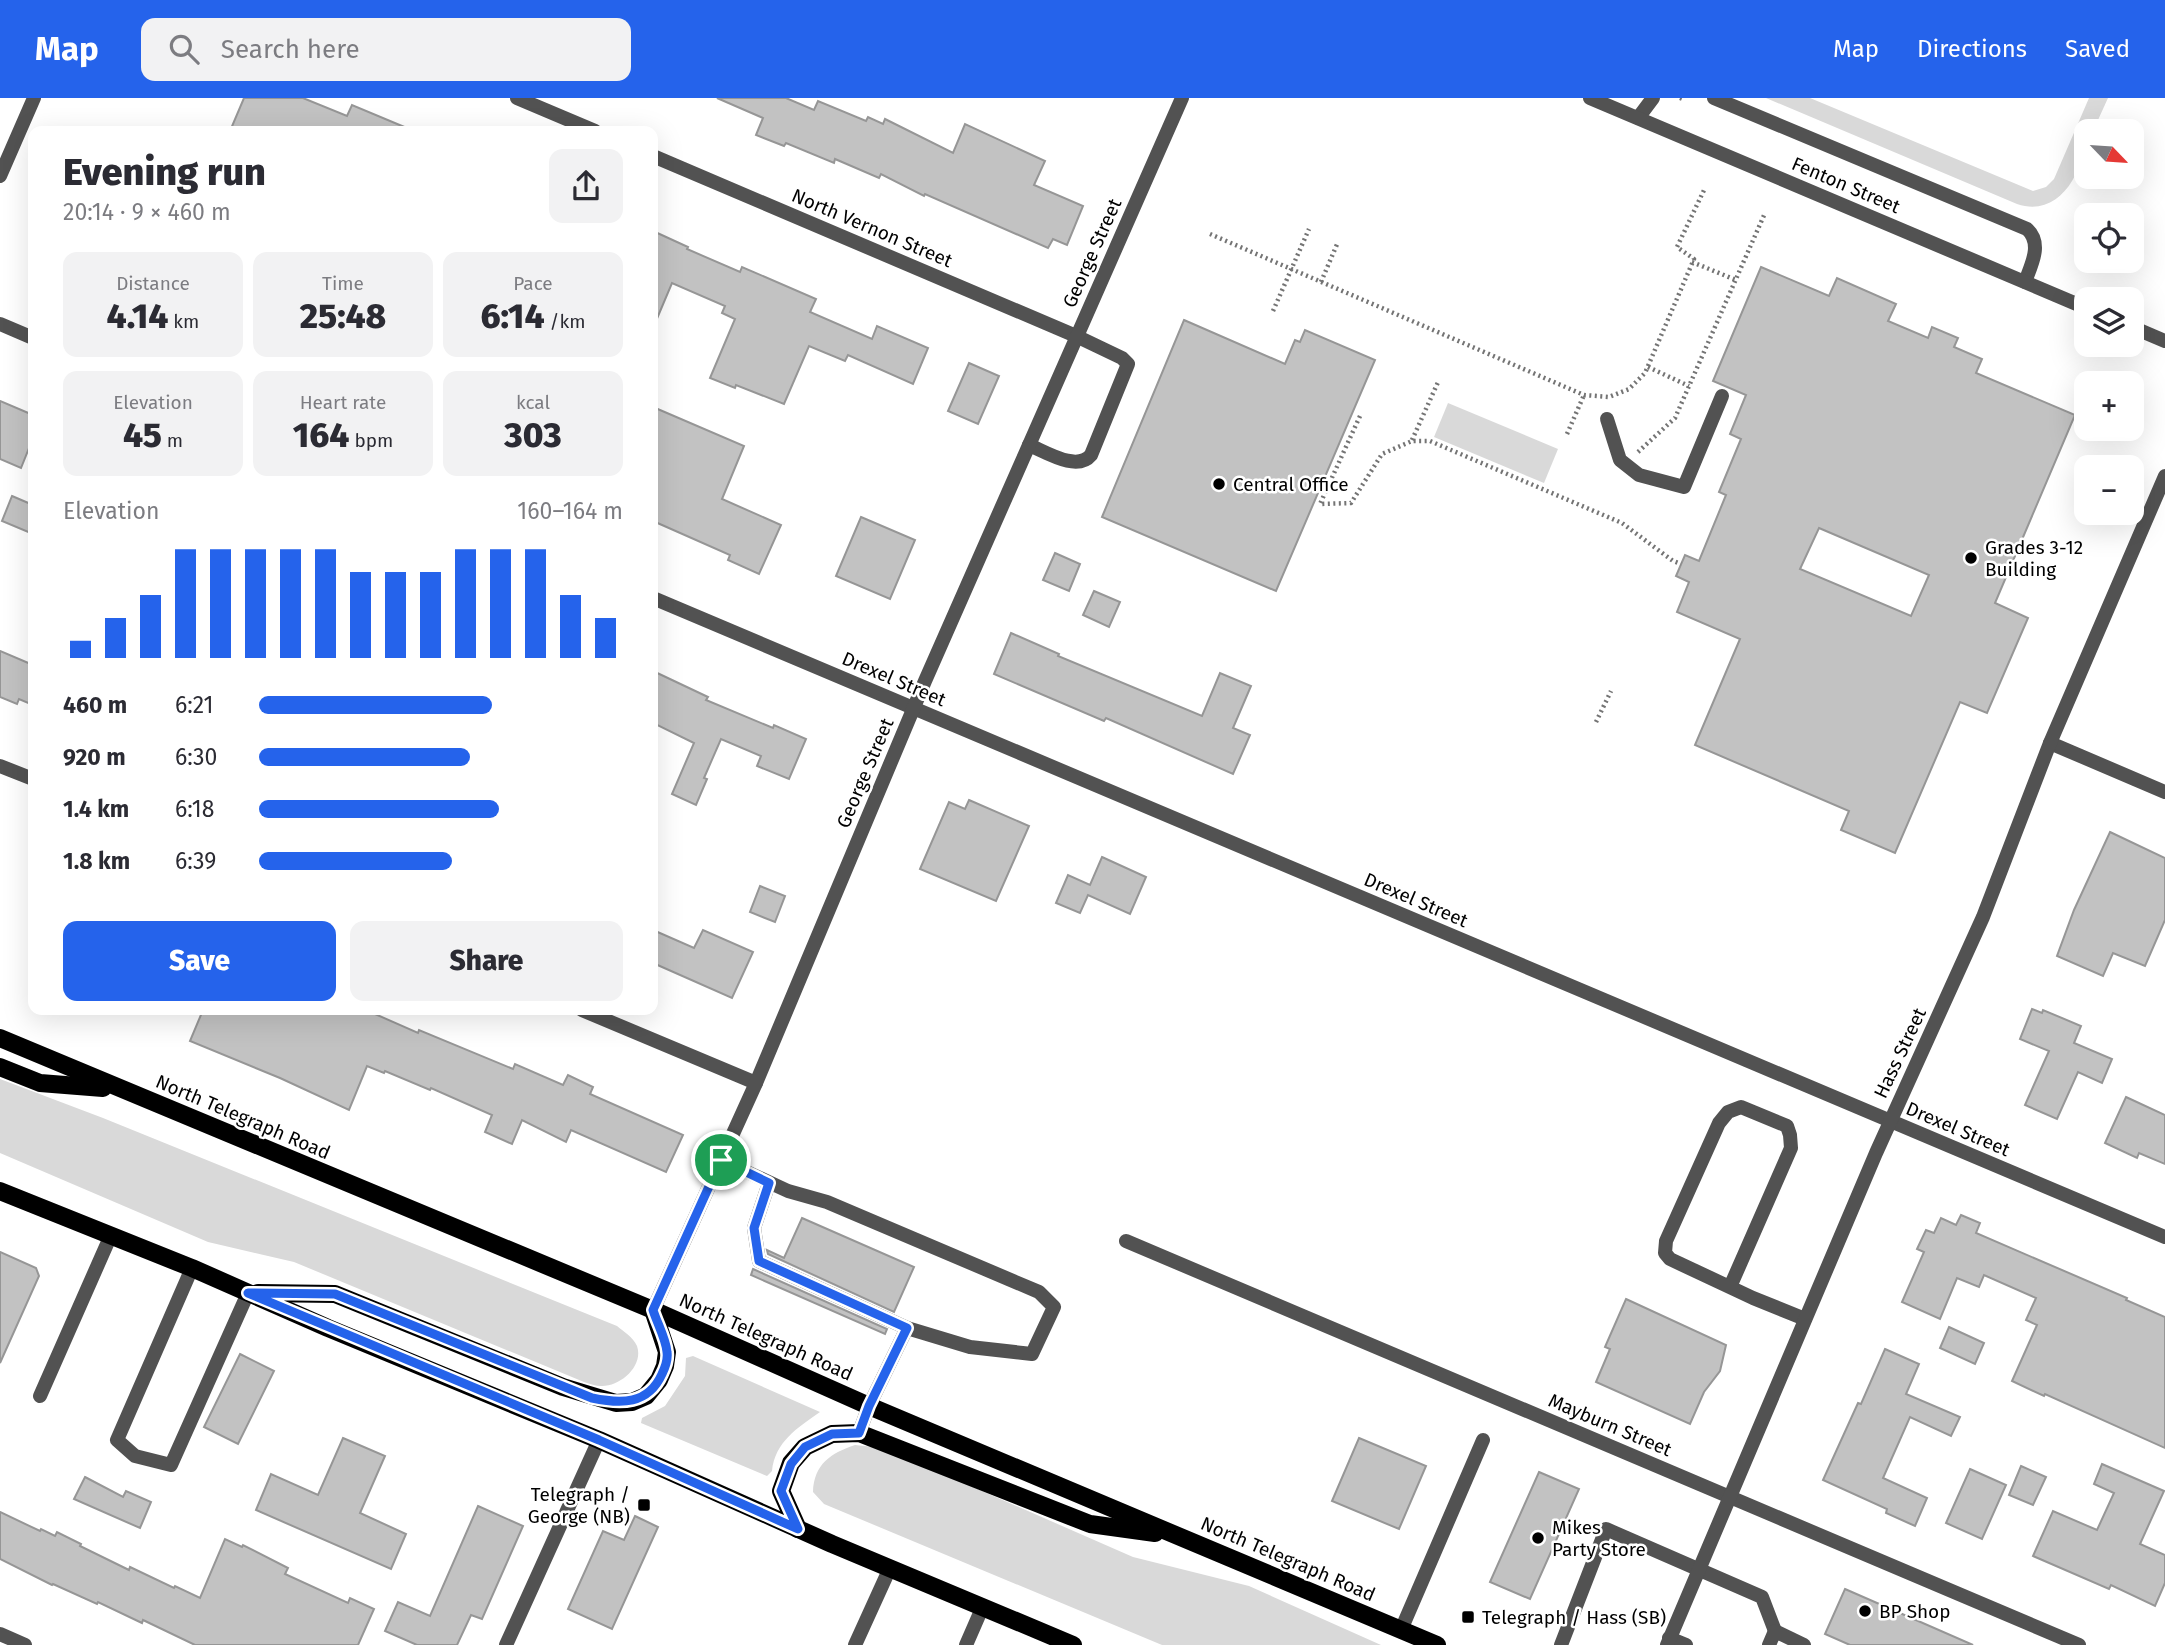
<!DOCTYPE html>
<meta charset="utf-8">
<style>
:root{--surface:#fff;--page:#f2f2f3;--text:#2b2b33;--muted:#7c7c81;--accent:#2563eb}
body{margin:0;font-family:"Fira Sans",sans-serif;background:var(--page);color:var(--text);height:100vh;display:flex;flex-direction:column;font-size:26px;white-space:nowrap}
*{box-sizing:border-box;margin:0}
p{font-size:23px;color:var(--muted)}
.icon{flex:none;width:38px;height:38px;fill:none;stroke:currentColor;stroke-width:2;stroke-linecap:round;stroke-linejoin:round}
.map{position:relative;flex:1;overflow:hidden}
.panel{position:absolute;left:28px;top:28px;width:630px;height:889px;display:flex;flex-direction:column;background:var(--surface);border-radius:14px;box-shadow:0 7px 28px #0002}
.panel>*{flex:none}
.needle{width:46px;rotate:115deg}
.controls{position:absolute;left:2074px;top:21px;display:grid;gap:14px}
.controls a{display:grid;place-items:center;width:70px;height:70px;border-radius:14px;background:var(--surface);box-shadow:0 7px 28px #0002;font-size:35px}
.pin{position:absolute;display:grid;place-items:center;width:60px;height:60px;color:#fff;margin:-30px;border:4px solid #fff;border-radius:50%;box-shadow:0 2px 7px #0007}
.round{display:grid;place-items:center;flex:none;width:74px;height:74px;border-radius:14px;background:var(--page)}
.summary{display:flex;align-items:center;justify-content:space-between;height:119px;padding:0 35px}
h1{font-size:38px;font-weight:800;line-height:52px}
.metrics{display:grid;grid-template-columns:repeat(3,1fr);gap:10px;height:119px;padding:7px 35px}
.metrics div{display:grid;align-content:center;border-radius:14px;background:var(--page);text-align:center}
.metrics b{font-size:35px;font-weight:800}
.metrics small{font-size:19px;font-weight:400}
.metrics p{font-size:19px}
.chart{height:196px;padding:14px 35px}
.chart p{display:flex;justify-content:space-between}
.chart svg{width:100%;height:126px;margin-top:7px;stroke:var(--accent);stroke-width:6}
.primary-button{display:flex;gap:14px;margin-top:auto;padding:14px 35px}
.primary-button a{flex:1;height:80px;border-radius:14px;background:var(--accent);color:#fff;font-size:28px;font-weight:800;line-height:80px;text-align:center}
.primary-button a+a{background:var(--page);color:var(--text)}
ul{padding:0 35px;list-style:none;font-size:23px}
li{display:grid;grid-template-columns:112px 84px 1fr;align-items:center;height:52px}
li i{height:18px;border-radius:9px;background:var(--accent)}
header{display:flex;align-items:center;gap:42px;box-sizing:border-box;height:98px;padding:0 35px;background:var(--accent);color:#fff}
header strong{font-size:33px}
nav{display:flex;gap:38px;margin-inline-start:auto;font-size:24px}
.search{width:490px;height:63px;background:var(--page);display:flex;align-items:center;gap:18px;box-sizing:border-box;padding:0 24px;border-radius:14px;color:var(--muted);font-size:26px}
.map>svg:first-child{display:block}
</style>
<header>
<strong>Map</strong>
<div class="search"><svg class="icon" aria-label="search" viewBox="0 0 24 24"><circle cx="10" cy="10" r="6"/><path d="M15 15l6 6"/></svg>Search here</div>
<nav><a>Map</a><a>Directions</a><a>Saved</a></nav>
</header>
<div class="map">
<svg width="2165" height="1547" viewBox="0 0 2165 1547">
<rect width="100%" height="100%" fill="#fff"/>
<g fill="#d9d9d9">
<path d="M 1766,0 L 1810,0 L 2033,93 L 2046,89 L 2054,81 L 2089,0 L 2108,0 L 2093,33 L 2086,33 C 2086,70 2061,121 2017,106 Z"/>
<path d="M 1448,305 L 1558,351 L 1544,385 L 1434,339 Z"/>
<path d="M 0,981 L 103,1020 L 617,1228 C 623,1233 633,1239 637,1248 C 644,1268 620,1289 601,1288 C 596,1288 590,1286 584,1284 L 294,1164 L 208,1144 L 0,1055 Z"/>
<path d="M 693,1258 L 820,1314 C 797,1330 775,1344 772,1373 L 767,1378 L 641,1325 L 642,1320 L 665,1308 L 685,1278 L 686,1260 Z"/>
<path d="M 855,1347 L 884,1350 L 1133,1459 L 1249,1488 L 1381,1547 L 1162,1547 L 824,1406 L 813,1394 C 814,1366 831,1355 855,1347 Z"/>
</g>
<g fill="#c2c2c2" stroke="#969696" stroke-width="2" fill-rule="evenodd">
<path d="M 244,0 L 303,0 L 347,18 L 352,7 L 414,33 L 230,33 Z"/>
<path d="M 717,0 L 786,0 L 814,12 L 818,3 L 866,23 L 868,19 L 883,26 L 885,21 L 953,55 L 965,26 L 1045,63 L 1034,87 L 1083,108 L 1067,147 L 1053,141 L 1048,150 L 925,96 L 924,98 L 881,76 L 879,80 L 835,61 L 834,65 L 786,45 L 784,48 L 756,37 L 763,20 Z"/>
<path d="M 653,133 L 688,149 L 687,151 L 740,174 L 742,169 L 816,201 L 810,214 L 872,241 L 877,228 L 928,250 L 913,286 L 848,257 L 845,263 L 809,248 L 784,306 L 736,287 L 735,290 L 710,280 L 735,221 L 722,215 L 725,208 L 672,185 L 653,230 Z"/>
<path d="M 1761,169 L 1829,198 L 1837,180 L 1896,206 L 1888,223 L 1928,240 L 1932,229 L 1958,240 L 1954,249 L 1982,261 L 1976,275 L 2075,317 L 1995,505 L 2028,520 L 1987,615 L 1960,604 L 1895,755 L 1841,732 L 1849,713 L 1695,647 L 1740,541 L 1677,514 L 1689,484 L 1676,478 L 1685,457 L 1699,463 L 1726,397 L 1719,394 L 1741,341 L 1730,336 L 1746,297 L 1713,283 ZM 1819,430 L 1929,477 L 1911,518 L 1800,471 Z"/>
<path d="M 1184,222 L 1285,266 L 1295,242 L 1300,244 L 1305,232 L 1375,262 L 1276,493 L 1102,419 Z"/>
<path d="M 969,265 L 999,278 L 978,326 L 948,313 Z"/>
<path d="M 0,303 L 33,317 L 33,340 L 21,370 L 0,361 Z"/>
<path d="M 653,309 L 744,348 L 722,401 L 781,427 L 759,476 L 728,462 L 730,457 L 653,423 Z"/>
<path d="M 12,398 L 33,407 L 33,436 L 2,423 Z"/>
<path d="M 861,419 L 915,442 L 890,501 L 836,478 Z"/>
<path d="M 1055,455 L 1080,466 L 1069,493 L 1043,482 Z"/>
<path d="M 1094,493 L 1120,504 L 1109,529 L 1083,517 Z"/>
<path d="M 1011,535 L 1059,556 L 1058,558 L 1202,618 L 1220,575 L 1251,588 L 1233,630 L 1250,637 L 1233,676 L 1106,620 L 1104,623 L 994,576 Z"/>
<path d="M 0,553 L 33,567 L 33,607 L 19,601 L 17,606 L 0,599 Z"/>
<path d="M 653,573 L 708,599 L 706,602 L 773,630 L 774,627 L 806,641 L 789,681 L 757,668 L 761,658 L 721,641 L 704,680 L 707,681 L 696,707 L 672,696 L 694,645 L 653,625 Z"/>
<path d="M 969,702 L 1029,728 L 996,803 L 920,771 L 949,704 L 965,711 Z"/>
<path d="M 2110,734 L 2165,760 L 2165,822 L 2145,868 L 2113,855 L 2103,878 L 2057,858 L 2074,812 Z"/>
<path d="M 1102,759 L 1146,779 L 1130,816 L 1088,797 L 1080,815 L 1056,805 L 1068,777 L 1090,787 Z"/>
<path d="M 760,788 L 785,798 L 775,824 L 750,814 Z"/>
<path d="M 653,832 L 694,850 L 703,832 L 753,854 L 732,900 L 653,865 Z"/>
<path d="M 2032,911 L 2042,915 L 2043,912 L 2081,928 L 2074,945 L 2112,961 L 2102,985 L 2078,974 L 2057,1021 L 2025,1007 L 2049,953 L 2020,941 Z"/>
<path d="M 203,912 L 366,912 L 418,935 L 419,932 L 513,971 L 515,966 L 563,987 L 568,977 L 593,989 L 590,996 L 683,1037 L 666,1074 L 571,1032 L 566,1044 L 522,1022 L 512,1046 L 485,1034 L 492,1017 L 431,990 L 430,992 L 385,973 L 384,975 L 367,968 L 349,1012 L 280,980 L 190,943 Z"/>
<path d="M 2126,999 L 2165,1017 L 2165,1066 L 2139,1055 L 2137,1060 L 2105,1045 Z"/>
<path d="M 1961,1117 L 1980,1125 L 1976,1135 L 2127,1200 L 2126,1202 L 2165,1219 L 2165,1350 L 2045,1296 L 2044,1298 L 2012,1283 L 2037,1227 L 2026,1222 L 2036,1200 L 1984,1177 L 1979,1189 L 1957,1180 L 1940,1221 L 1902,1204 L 1924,1154 L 1917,1151 L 1926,1132 L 1934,1135 L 1941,1120 L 1956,1127 Z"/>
<path d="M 802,1120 L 914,1169 L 894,1214 L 768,1156 L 767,1152 L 784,1160 Z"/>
<path d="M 0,1154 L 36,1170 L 39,1178 L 0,1265 Z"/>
<path d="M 753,1171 L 887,1231 L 885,1236 L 751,1177 Z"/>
<path d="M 1626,1201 L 1726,1247 L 1720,1273 L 1704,1294 L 1690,1326 L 1596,1284 L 1610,1251 L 1605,1249 Z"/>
<path d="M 1949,1229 L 1984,1245 L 1975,1266 L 1940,1250 Z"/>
<path d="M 1885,1251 L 1919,1266 L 1906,1296 L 1960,1319 L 1951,1338 L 1910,1319 L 1883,1380 L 1927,1400 L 1915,1428 L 1886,1415 L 1887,1411 L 1823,1382 L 1858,1305 L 1861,1306 Z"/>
<path d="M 240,1256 L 274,1273 L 238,1346 L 204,1329 Z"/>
<path d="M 343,1340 L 385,1358 L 360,1415 L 406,1436 L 391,1471 L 256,1412 L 271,1376 L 318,1397 Z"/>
<path d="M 1359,1340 L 1426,1368 L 1399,1431 L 1332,1403 Z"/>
<path d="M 2102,1366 L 2164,1393 L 2140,1446 L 2165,1457 L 2165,1485 L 2155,1508 L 2111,1487 L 2109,1491 L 2033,1458 L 2053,1413 L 2097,1432 L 2114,1395 L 2094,1386 Z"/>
<path d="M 2021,1368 L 2046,1379 L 2033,1407 L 2009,1397 Z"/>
<path d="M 1970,1371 L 2006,1387 L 1982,1441 L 1946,1425 Z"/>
<path d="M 1539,1374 L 1579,1391 L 1530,1501 L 1490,1484 Z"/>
<path d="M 85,1379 L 123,1399 L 126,1393 L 151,1404 L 140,1430 L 74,1401 Z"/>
<path d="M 478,1408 L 523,1428 L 482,1521 L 471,1517 L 457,1547 L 417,1547 L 385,1533 L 398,1504 L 430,1518 Z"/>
<path d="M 0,1414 L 40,1433 L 41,1431 L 55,1438 L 57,1434 L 81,1446 L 80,1448 L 129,1472 L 130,1469 L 174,1490 L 175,1488 L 200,1500 L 225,1441 L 242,1449 L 243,1447 L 288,1470 L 285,1476 L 348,1505 L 350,1500 L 374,1511 L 358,1547 L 195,1547 L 143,1522 L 142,1525 L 98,1504 L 97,1506 L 53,1486 L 52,1487 L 0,1461 Z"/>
<path d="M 635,1418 L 658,1429 L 612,1531 L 568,1511 L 603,1433 L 624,1442 Z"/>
<path d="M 1845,1491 L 1973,1547 L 1850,1547 L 1825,1536 Z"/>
</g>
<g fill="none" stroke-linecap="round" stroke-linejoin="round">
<g stroke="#747474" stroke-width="4.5" stroke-dasharray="2 3.5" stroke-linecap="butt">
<path d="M 1680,0 L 1685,2"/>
<path d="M 1210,136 L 1584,297 L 1609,299 L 1629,291 L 1645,275 L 1694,161 L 1677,149 L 1705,90"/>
<path d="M 1692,164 L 1736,182"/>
<path d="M 1321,184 L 1338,144"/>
<path d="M 1273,213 L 1309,131"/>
<path d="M 1648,269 L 1689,288"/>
<path d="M 1360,318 L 1320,406 L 1351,405 L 1382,356 L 1412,343 L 1430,343 L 1622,425 L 1673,463 L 1681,466"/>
<path d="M 1567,336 L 1584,297"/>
<path d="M 1412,342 L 1439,282"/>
<path d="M 1638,354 L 1675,320 L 1765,115"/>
<path d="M 1596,624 L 1611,593"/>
</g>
<g stroke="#525252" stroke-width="14">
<path d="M 1714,0 L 2027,131 C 2043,146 2031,167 2025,184"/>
<path d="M 1638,20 L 1653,0"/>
<path d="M 1607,321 L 1620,362 L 1639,377 L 1684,389 L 1722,298"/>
<path d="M 1029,347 C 1046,354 1077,374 1091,357 L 1128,266 L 1122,260 L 1076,238"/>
<path d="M 721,1062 L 788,1093 L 827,1104 L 1039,1194 L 1054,1209 L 1032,1256 L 970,1249 L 907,1230 L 869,1308 L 859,1335"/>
<path d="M 769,1085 L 754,1130 L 759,1163 L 907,1230"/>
<path d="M 192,1170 L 117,1342 L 135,1358 L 171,1367 L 248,1195"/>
<path d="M 1730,1189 L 1791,1050 L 1790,1037 L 1787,1028 L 1741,1009 L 1728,1014 L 1719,1025 L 1666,1143 L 1665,1155 L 1670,1161 L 1753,1200 L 1805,1221"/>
<path d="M 40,1298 L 111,1137"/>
<path d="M 1401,1532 L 1483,1342"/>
<path d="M 1669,1540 L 1686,1547"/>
<path d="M 855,1547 L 890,1470"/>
<path d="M 966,1547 L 983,1508"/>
<path d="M 1561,1547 L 1606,1431 L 1762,1499 L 1775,1533"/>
<path d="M 1769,1547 L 1775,1533 L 1804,1547"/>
</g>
<g stroke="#525252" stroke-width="14">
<path d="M 517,0 L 595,33"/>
<path d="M 1590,0 L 2086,210"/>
<path d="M 653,58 L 1076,238"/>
<path d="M 0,78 L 34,0"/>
<path d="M 0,226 L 33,240"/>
<path d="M 2132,229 L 2165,243"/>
<path d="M 653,500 L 2165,1139"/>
<path d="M 2050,645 L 2165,694"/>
<path d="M 0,668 L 33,681"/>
<path d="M 582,912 L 756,985"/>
<path d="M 1126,1143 L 2079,1547"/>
<path d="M 653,1212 L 756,985 L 925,583 L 1182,0"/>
<path d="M 0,1536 L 25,1547"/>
<path d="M 506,1547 L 599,1342"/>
</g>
<path stroke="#525252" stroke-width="14" d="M 1667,1547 L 1876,1055 L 1983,819 L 2050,645 L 2165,378"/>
<g stroke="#000" stroke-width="18">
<path d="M 0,940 L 653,1212 L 869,1308 L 1437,1547"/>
<path d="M 0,969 L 40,985 L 103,990"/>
<path d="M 0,1093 L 192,1170 L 328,1230 L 599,1342 L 832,1446 L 1073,1547"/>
<path d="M 258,1195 L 335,1196 L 563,1289 L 616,1305 L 632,1304 L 646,1298 L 659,1282 L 665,1268 L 667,1254 L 653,1212"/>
<path d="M 798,1431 L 781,1393 L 791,1365 L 805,1349 L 832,1336 L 859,1335 L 1090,1426 L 1155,1435"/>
</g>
</g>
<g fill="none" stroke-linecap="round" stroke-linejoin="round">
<defs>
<path id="route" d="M 721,1062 L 769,1085 L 754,1130 L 759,1163 L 907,1230 L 869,1308 L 859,1335 L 832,1336 L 805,1349 L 791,1366 L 781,1393 L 798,1431 L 599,1342 L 248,1195 L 335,1196 L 592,1300 C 621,1306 648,1307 662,1276 C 665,1270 668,1261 667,1254 C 666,1241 657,1225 653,1212 Z"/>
</defs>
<use href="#route" stroke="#fff" stroke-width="14"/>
<use href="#route" stroke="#2563eb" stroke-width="9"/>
</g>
<g fill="#000" stroke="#fff" stroke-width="2.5">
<circle cx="1219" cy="386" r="7"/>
<circle cx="1971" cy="460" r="7"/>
<rect x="637" y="1400" width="14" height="14" rx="3.5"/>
<circle cx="1538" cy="1440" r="7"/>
<circle cx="1865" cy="1513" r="7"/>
<rect x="1461" y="1512" width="14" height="14" rx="3.5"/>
</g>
<g text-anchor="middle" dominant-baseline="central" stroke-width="5" stroke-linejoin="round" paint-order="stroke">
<g font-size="19" fill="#000" stroke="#fff">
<text transform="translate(1846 87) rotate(23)">Fenton Street</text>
<text transform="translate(872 130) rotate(23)">North Vernon Street</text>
<text transform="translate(1092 155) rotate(-66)">George Street</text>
<text transform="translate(894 581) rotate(23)">Drexel Street</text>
<text transform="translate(865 675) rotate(-67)">George Street</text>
<text transform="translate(1416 802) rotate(23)">Drexel Street</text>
<text transform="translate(1900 955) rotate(-65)">Hass Street</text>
<text transform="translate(243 1019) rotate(23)">North Telegraph Road</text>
<text transform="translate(1958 1031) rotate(23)">Drexel Street</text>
<text transform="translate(766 1239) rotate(24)">North Telegraph Road</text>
<text transform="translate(1610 1327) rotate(23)">Mayburn Street</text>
<text transform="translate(1288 1461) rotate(23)">North Telegraph Road</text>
</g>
<g font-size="19" fill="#000" stroke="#fff" text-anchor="start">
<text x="1233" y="386">Central Office</text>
<text x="1985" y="449">Grades 3-12<tspan x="1985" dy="22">Building</tspan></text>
<text x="630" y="1396" text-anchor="end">Telegraph /<tspan x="630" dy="22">George (NB)</tspan></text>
<text x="1552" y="1429">Mikes<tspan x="1552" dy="22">Party Store</tspan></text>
<text x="1879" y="1513">BP Shop</text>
<text x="1482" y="1519">Telegraph / Hass (SB)</text>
</g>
</g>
</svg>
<div class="controls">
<a><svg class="needle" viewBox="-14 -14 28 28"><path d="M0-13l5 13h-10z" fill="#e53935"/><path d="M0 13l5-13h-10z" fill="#7c7c81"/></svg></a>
<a><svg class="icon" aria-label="locate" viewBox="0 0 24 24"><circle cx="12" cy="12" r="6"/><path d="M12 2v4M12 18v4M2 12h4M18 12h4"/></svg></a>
<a><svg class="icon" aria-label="layers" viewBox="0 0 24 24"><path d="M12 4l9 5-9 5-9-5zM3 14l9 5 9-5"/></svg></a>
<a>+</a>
<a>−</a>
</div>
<div class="pin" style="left:721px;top:1062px;background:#1e9e55"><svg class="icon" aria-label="arrive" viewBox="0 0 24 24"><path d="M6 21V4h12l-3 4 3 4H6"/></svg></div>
<section class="panel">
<div class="summary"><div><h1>Evening run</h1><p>20:14 · 9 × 460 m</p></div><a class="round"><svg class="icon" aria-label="share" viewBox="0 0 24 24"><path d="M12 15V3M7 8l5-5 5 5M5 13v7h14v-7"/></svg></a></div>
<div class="metrics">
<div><p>Distance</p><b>4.14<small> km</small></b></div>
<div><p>Time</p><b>25:48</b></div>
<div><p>Pace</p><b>6:14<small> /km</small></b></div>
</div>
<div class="metrics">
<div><p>Elevation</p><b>45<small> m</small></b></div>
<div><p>Heart rate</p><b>164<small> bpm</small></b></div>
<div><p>kcal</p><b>303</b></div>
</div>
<div class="chart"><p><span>Elevation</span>160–164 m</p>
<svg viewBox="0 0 160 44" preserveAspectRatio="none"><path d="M5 44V38M15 44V30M25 44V22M35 44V6M45 44V6M55 44V6M65 44V6M75 44V6M85 44V14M95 44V14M105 44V14M115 44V6M125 44V6M135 44V6M145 44V22M155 44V30"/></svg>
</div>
<ul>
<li><b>460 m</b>6:21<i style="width:64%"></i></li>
<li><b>920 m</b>6:30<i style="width:58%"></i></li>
<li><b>1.4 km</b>6:18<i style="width:66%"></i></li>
<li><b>1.8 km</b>6:39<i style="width:53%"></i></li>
</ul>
<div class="primary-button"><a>Save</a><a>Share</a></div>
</section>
</div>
